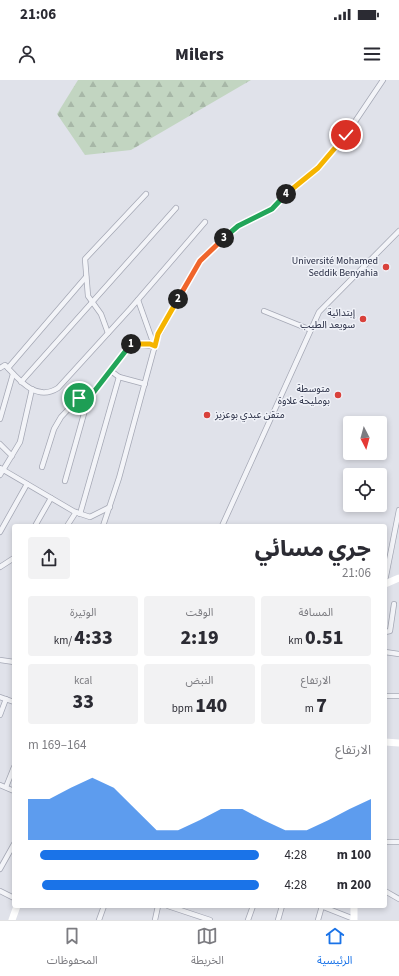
<!DOCTYPE html>
<html lang="ar">
<meta charset="utf-8">
<style>
:root{--surface:#fff;--page:#f2f2f3;--text:#2b2b33;--muted:#7c7c81;--line:#e1e1e2;--accent:#1a73e8}
body{margin:0;font-family:"Source Sans 3","Noto Sans Arabic",sans-serif;background:var(--page);color:var(--text);direction:rtl;height:100vh;display:flex;flex-direction:column;font-size:15px;white-space:nowrap}
*{box-sizing:border-box;margin:0}
p{font-size:13px;color:var(--muted)}
.icon{flex:none;width:22px;height:22px;fill:none;stroke:currentColor;stroke-width:2;stroke-linecap:round;stroke-linejoin:round}
.map{position:relative;flex:1;overflow:hidden;direction:ltr}
.side{position:absolute;left:12px;top:444px;width:375px;height:384px;display:flex;flex-direction:column;background:var(--surface);border-radius:4px;box-shadow:0 2px 6px #0003;direction:rtl}
.side>*{flex:none}
.needle{width:26px;rotate:174deg}
.tools{position:absolute;left:343px;top:336px;display:grid;gap:8px}
.tools a{display:grid;place-items:center;width:44px;height:44px;border-radius:4px;background:var(--surface);box-shadow:0 2px 6px #0003;font-size:20px}
.pin{position:absolute;display:grid;place-items:center;width:34px;height:34px;color:#fff;margin:-17px;border:2px solid #fff;border-radius:50%;box-shadow:0 1px 4px #0007}
.km{position:absolute;width:20px;height:20px;margin:-10px;border-radius:50%;background:#222;color:#fff;font-size:11px;line-height:20px;text-align:center}
.round{display:grid;place-items:center;flex:none;width:42px;height:42px;border-radius:4px;background:var(--page)}
.head{display:flex;align-items:center;justify-content:space-between;height:68px;padding:0 16px}
h1{font-size:22px;font-weight:800;line-height:30px}
.stats{display:grid;grid-template-columns:repeat(3,1fr);gap:6px;height:68px;padding:4px 16px}
.stats div{display:grid;align-content:center;border-radius:4px;background:var(--page);text-align:center}
.stats b{font-size:20px;font-weight:800}
.stats small{font-size:11px;font-weight:400}
.stats p{font-size:11px}
.chart{height:112px;padding:8px 16px}
.chart p{display:flex;justify-content:space-between}
.chart svg{width:100%;height:72px;margin-top:4px;fill:var(--accent);opacity:.7}
ul{padding:0 16px;list-style:none;font-size:13px}
li{display:grid;grid-template-columns:64px 48px 1fr;align-items:center;height:30px}
li i{height:10px;border-radius:5px;background:var(--accent)}
.status{display:flex;justify-content:space-between;align-items:center;height:28px;padding:0 20px;background:var(--surface);direction:ltr}
.status svg{height:11px;fill:currentColor}
header{display:flex;justify-content:space-between;align-items:center;height:52px;padding:0 16px;background:var(--surface);font-size:18px;font-weight:800}
.menu{display:flex;justify-content:space-around;align-items:center;height:56px;border-top:1px solid var(--line);background:var(--surface);font-size:11px;color:var(--muted)}
.menu a{display:grid;justify-items:center;gap:2px}
.menu .current{color:var(--accent)}
.map>svg:first-child{display:block}
</style>
<div class="status"><b>21:06</b><svg viewBox="0 0 49 12"><path d="M0 12V9h3v3zM5 12V6h3v6zM10 12V3h3v9zM15 12V0h3v12zM26 1h20v11H26zM47 4h2v5h-2z"/></svg></div>
<header><svg class="icon" aria-label="menu" viewBox="0 0 24 24"><path d="M4 6h16M4 12h16M4 18h16"/></svg>Milers<svg class="icon" aria-label="person" viewBox="0 0 24 24"><circle cx="12" cy="8" r="4"/><path d="M4 21q1-7 8-7t8 7"/></svg></header>
<div class="map">
<svg width="399" height="840" viewBox="0 0 399 840">
<defs>
<pattern id="forest-firs" width="22" height="20" patternUnits="userSpaceOnUse"><rect width="22" height="20" fill="#c2d5c1"/><path d="M5 1l3.5 6h-7zM16 11l3.5 6h-7z" fill="#a7b7a7"/></pattern>
</defs>
<rect width="100%" height="100%" fill="#e0e2ea"/>
<path fill="url(#forest-firs)" d="M 78,0 L 251,0 L 131,70 L 85,75 L 57,34 Z"/>
<g fill="none" stroke-linecap="round" stroke-linejoin="round">
<defs>
<g id="minor">
<path d="M 138,220 L 154,265"/>
<path d="M 264,231 L 311,250"/>
<path d="M 108,253 L 101,234 L 88,216 L 85,179 L 146,114"/>
<path d="M 0,288 L 5,285 C 19,300 36,322 58,308 L 130,229 L 205,142"/>
<path d="M 8,288 L 86,197"/>
<path d="M 111,291 L 119,297 L 145,304"/>
<path d="M 21,302 L 176,128"/>
<path d="M 0,339 L 13,294"/>
<path d="M 0,364 L 12,376"/>
<path d="M 42,387 L 54,349 L 61,337 L 79,318 L 89,316 L 93,313 L 131,264 L 155,266"/>
<path d="M 0,388 L 75,432 L 90,437 L 110,427"/>
<path d="M 0,395 L 20,362 L 32,309"/>
<path d="M 65,401 L 89,316"/>
<path d="M 80,434 L 119,297"/>
<path d="M 35,446 L 51,418"/>
<path d="M 67,446 L 76,432"/>
<path d="M 103,446 L 119,398 L 157,258 L 192,194 L 205,175 L 230,152 L 238,146 L 272,129 L 281,118 L 318,89 L 346,55 L 383,0"/>
<path d="M 222,446 L 319,232 L 399,151"/>
<path d="M 0,452 L 27,404"/>
<path d="M 0,487 L 14,478"/>
<path d="M 385,501 L 399,430"/>
<path d="M 385,552 L 390,551 L 394,524"/>
<path d="M 385,572 L 399,574"/>
<path d="M 0,580 L 14,582"/>
<path d="M 385,616 L 399,616"/>
<path d="M 0,617 L 14,622"/>
<path d="M 0,635 L 6,619"/>
<path d="M 0,705 L 14,711"/>
<path d="M 6,707 L 14,687"/>
<path d="M 385,762 L 399,762"/>
<path d="M 0,789 L 14,764"/>
<path d="M 0,811 L 14,818"/>
<path d="M 385,811 L 399,819"/>
<path d="M 168,826 L 210,840"/>
<path d="M 321,826 L 354,839"/>
<path d="M 99,840 L 104,826"/>
<path d="M 155,840 L 158,826"/>
<path d="M 248,840 L 253,826"/>
<path d="M 278,840 L 282,826"/>
<path d="M 318,840 L 322,826"/>
</g>
</defs>
<use href="#minor" stroke="#a5a8b5" stroke-width="6"/>
<use href="#minor" stroke="#f3f4f8" stroke-width="4.5"/>
<g stroke="#fff" stroke-width="7">
<path d="M 385,504 L 399,498"/>
<path d="M 385,662 L 399,663"/>
<path d="M 12,840 L 17,826"/>
<path d="M 354,840 L 354,826"/>
</g>
</g>
<g fill="none" stroke-linecap="round" stroke-linejoin="round">
<defs>
<path id="split-1" d="M 79,318 L 89,316 L 93,313 L 131,264"/>
<path id="split-2" d="M 131,264 L 150,264 L 155,266 L 158,254 L 178,219"/>
<path id="split-3" d="M 178,219 L 200,181 L 224,158"/>
<path id="split-4" d="M 224,158 L 238,146 L 272,129 L 286,114"/>
<path id="split-5" d="M 286,114 L 318,88 L 346,55"/>
</defs>
<use href="#split-1" stroke="#fff" stroke-width="8"/>
<use href="#split-2" stroke="#fff" stroke-width="8"/>
<use href="#split-3" stroke="#fff" stroke-width="8"/>
<use href="#split-4" stroke="#fff" stroke-width="8"/>
<use href="#split-5" stroke="#fff" stroke-width="8"/>
<use href="#split-1" stroke="#22a559" stroke-width="5"/>
<use href="#split-2" stroke="#f5b400" stroke-width="5"/>
<use href="#split-3" stroke="#f0652b" stroke-width="5"/>
<use href="#split-4" stroke="#22a559" stroke-width="5"/>
<use href="#split-5" stroke="#f5b400" stroke-width="5"/>
</g>
<g fill="#d9413b" stroke="#f0f2f8" stroke-width="1.5">
<circle cx="386" cy="187" r="4"/>
<circle cx="363" cy="239" r="4"/>
<circle cx="338" cy="315" r="4"/>
<circle cx="207" cy="335" r="4"/>
</g>
<g text-anchor="middle" dominant-baseline="central" stroke-width="3" stroke-linejoin="round" paint-order="stroke">
<g font-size="10" fill="#272c43" stroke="#f0f2f8" text-anchor="end">
<text x="378" y="181">Université Mohamed<tspan x="378" dy="12">Seddik Benyahia</tspan></text>
<text x="355" y="233">إبتدائية<tspan x="355" dy="12">سويعد الطيب</tspan></text>
<text x="330" y="309">متوسطة<tspan x="330" dy="12">بومليحة علاوة</tspan></text>
<text x="215" y="335" text-anchor="start">متقن عبدي بوعزيز</text>
</g>
</g>
</svg>
<div class="tools">
<a><svg class="needle" viewBox="-14 -14 28 28"><path d="M0-13l5 13h-10z" fill="#e53935"/><path d="M0 13l5-13h-10z" fill="#7c7c81"/></svg></a>
<a><svg class="icon" aria-label="locate" viewBox="0 0 24 24"><circle cx="12" cy="12" r="6"/><path d="M12 2v4M12 18v4M2 12h4M18 12h4"/></svg></a>
</div>
<div class="pin" style="left:79px;top:318px;background:#1e9e55"><svg class="icon" aria-label="arrive" viewBox="0 0 24 24"><path d="M6 21V4h12l-3 4 3 4H6"/></svg></div>
<div class="pin" style="left:346px;top:55px;background:#d93025"><svg class="icon" aria-label="check" viewBox="0 0 24 24"><path d="M5 12l5 5 9-10"/></svg></div>
<b class="km" style="left:131px;top:264px">1</b>
<b class="km" style="left:178px;top:219px">2</b>
<b class="km" style="left:224px;top:158px">3</b>
<b class="km" style="left:286px;top:114px">4</b>
<section class="side">
<div class="head"><div><h1>جري مسائي</h1><p>21:06</p></div><a class="round"><svg class="icon" aria-label="share" viewBox="0 0 24 24"><path d="M12 15V3M7 8l5-5 5 5M5 13v7h14v-7"/></svg></a></div>
<div class="stats">
<div><p>المسافة</p><b>0.51<small> km</small></b></div>
<div><p>الوقت</p><b>2:19</b></div>
<div><p>الوتيرة</p><b>4:33<small> /km</small></b></div>
</div>
<div class="stats">
<div><p>الارتفاع</p><b>7<small> m</small></b></div>
<div><p>النبض</p><b>140<small> bpm</small></b></div>
<div><p>kcal</p><b>33</b></div>
</div>
<div class="chart"><p><span>الارتفاع</span>164–169 m</p>
<svg viewBox="0 0 160 44" preserveAspectRatio="none"><path d="M0 44V19L10 19L20 12L30 6L40 12L50 25L60 38L70 38L80 32L90 25L100 25L110 32L120 38L130 38L140 32L150 25L160 19V44z"/></svg>
</div>
<ul>
<li><b>100 m</b>4:28<i style="width:95%"></i></li>
<li><b>200 m</b>4:28<i style="width:94%"></i></li>
</ul>
</section>
</div>
<nav class="menu">
<a class="current"><svg class="icon" aria-label="home" viewBox="0 0 24 24"><path d="M3 11l9-7 9 7M6 9v11h12V9"/></svg>الرئيسية</a>
<a><svg class="icon" aria-label="map" viewBox="0 0 24 24"><path d="M3 6l6-2 6 2 6-2v14l-6 2-6-2-6 2zM9 4v14M15 6v14"/></svg>الخريطة</a>
<a><svg class="icon" aria-label="saved" viewBox="0 0 24 24"><path d="M7 4h10v16l-5-4-5 4z"/></svg>المحفوظات</a>
</nav>
